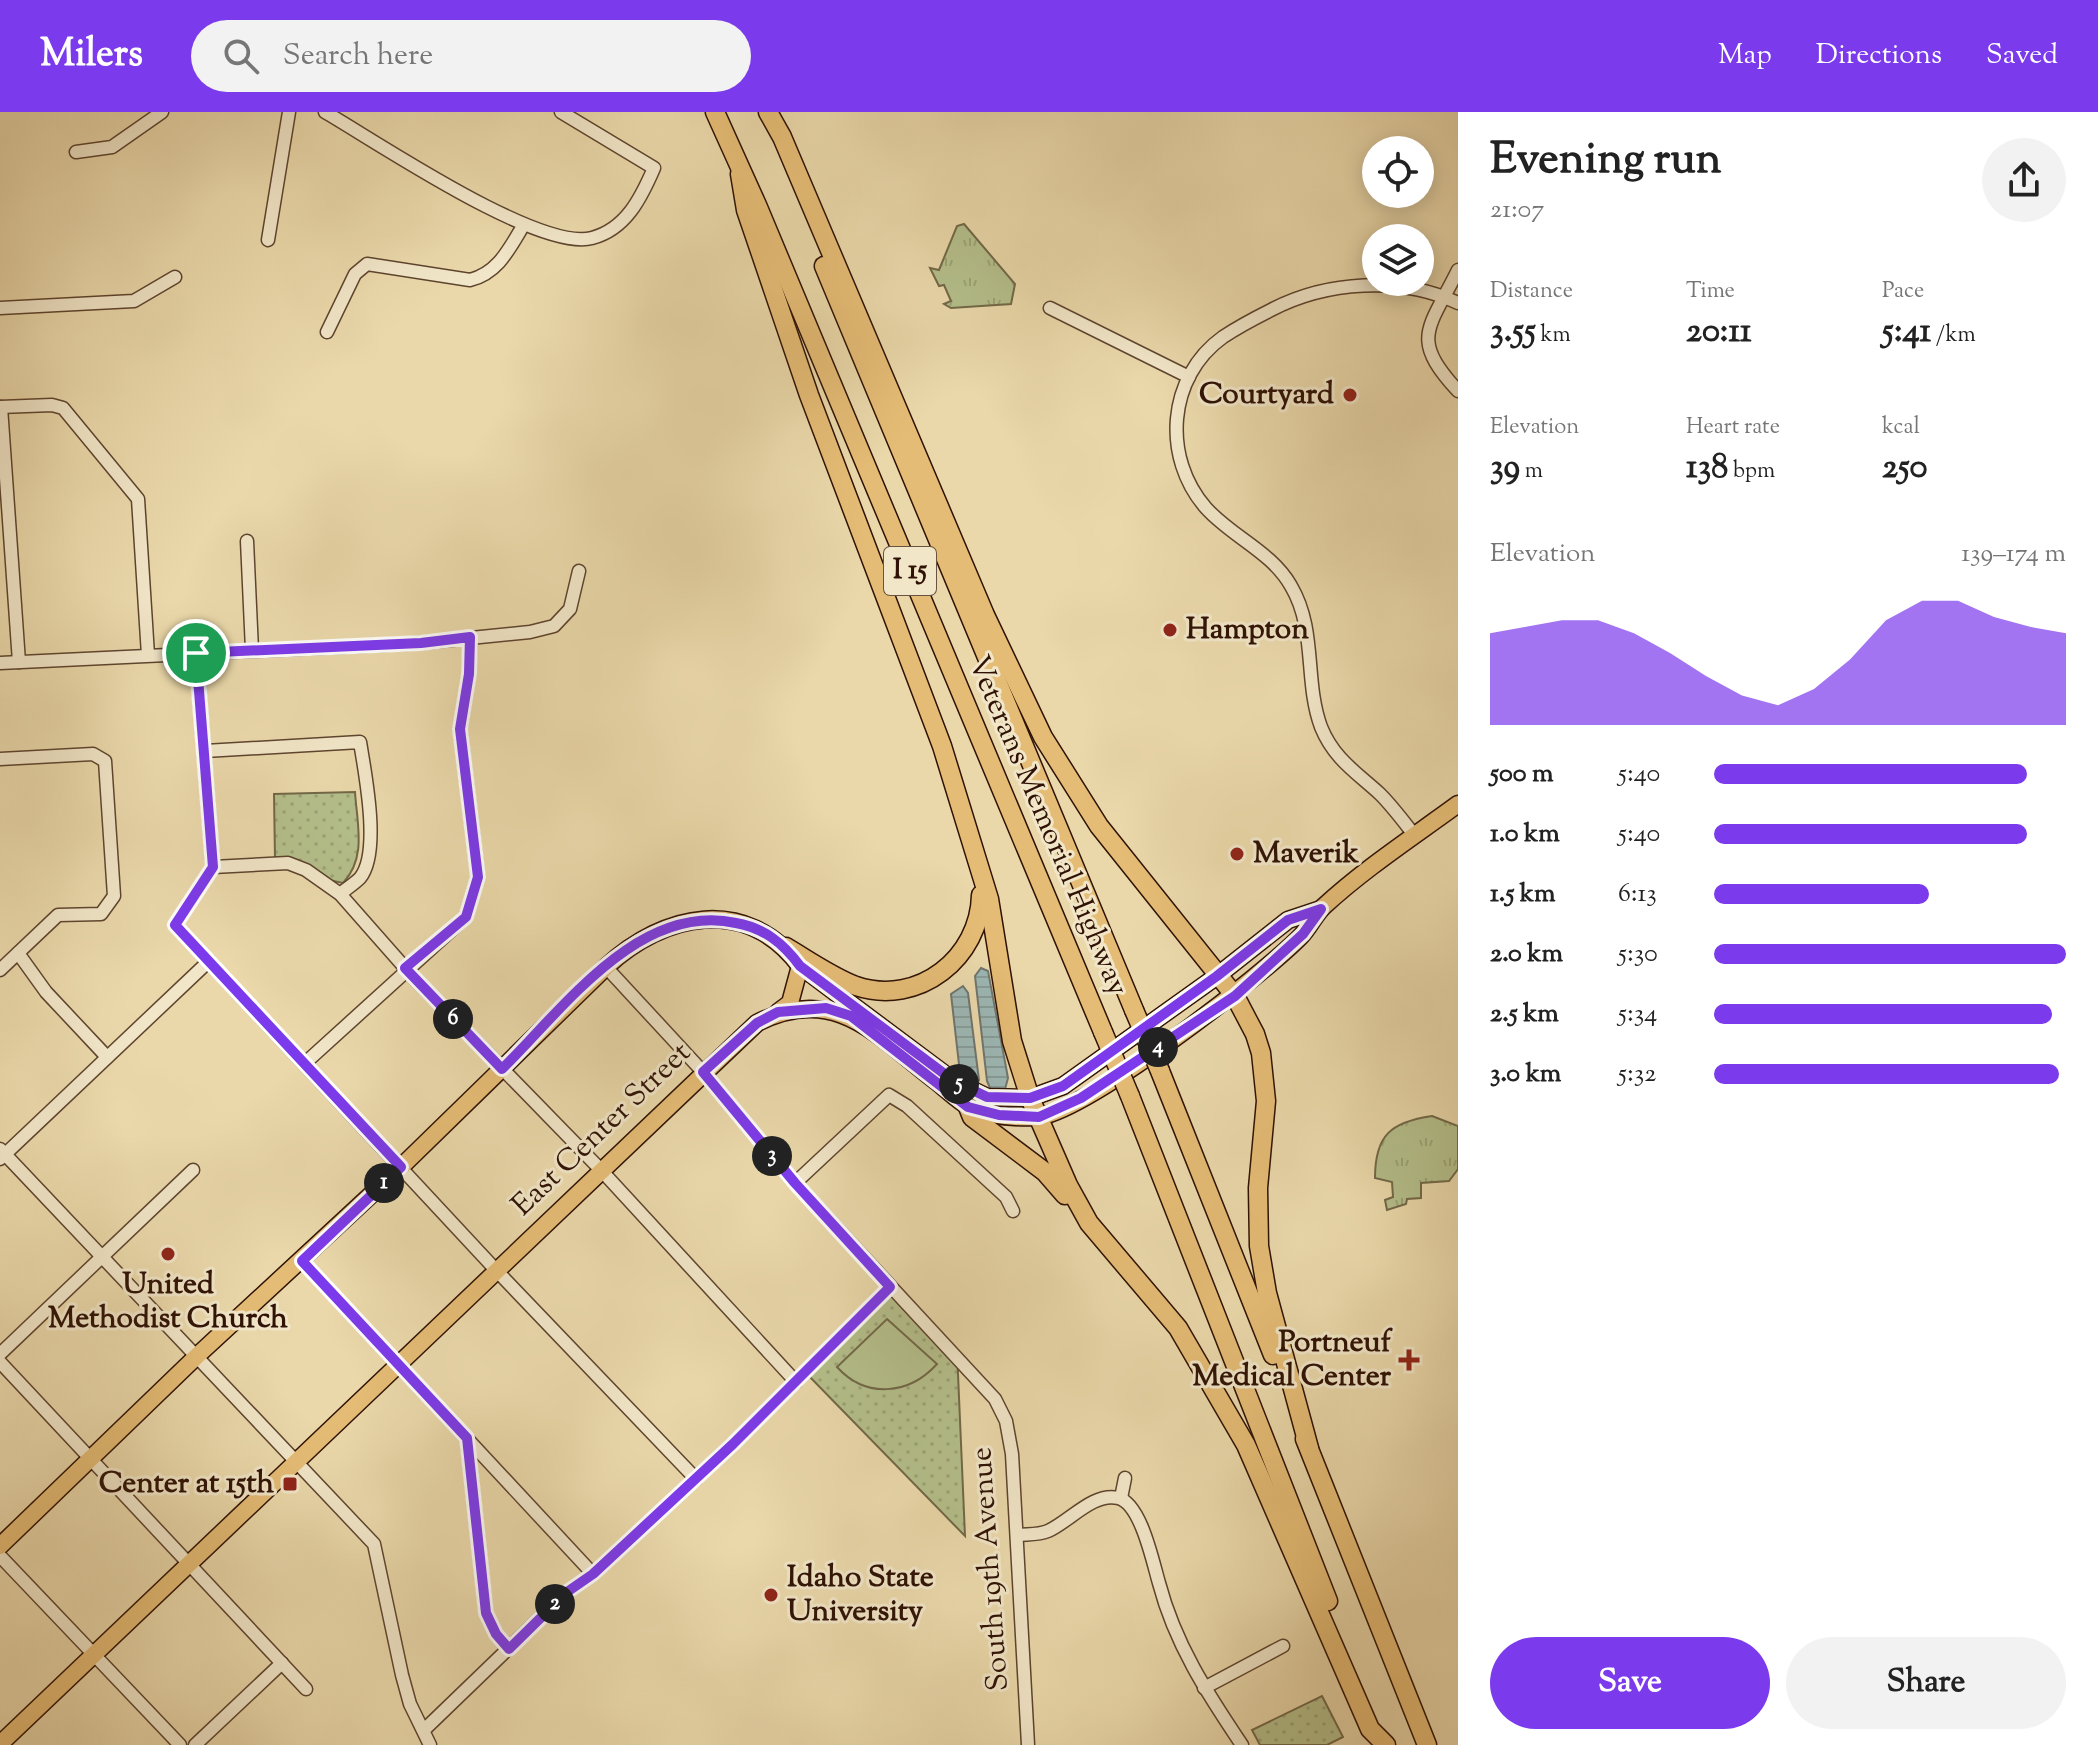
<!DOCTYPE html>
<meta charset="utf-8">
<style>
:root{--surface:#fff;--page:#f2f2f2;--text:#222;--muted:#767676;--accent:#7c3aed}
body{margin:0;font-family:"Sorts Mill Goudy",serif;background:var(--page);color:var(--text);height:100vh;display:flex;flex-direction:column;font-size:30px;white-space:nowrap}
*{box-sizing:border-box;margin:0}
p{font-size:26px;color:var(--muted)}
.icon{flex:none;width:44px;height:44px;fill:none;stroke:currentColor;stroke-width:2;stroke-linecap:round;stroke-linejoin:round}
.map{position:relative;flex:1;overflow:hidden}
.side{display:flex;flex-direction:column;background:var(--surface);width:640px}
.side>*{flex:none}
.controls{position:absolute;left:1362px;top:24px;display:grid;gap:16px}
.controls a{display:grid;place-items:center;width:72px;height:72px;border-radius:50%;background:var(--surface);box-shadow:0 4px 20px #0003;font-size:40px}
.pin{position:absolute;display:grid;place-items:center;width:68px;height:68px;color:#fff;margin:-34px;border:4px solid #fff;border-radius:50%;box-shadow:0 2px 8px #0007}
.km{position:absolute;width:40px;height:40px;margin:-20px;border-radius:50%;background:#222;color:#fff;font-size:22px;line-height:40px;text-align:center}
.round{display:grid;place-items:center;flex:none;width:84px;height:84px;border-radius:42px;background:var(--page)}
.headline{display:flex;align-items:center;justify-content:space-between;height:136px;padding:0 32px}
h1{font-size:44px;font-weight:700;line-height:60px}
.figures{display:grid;grid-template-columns:repeat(3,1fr);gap:12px;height:136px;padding:8px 32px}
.figures div{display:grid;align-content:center}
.figures b{font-size:34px;font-weight:700}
.figures small{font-size:22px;font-weight:400}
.figures p{font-size:22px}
.chart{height:224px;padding:16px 32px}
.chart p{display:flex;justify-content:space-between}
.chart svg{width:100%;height:144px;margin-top:8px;fill:var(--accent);opacity:.7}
.button{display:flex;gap:16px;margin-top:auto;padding:16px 32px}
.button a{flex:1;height:92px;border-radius:48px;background:var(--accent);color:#fff;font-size:32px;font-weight:700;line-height:92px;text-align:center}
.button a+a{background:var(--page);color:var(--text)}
ul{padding:0 32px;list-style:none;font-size:26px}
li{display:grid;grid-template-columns:128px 96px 1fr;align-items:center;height:60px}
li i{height:20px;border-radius:10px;background:var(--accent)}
header{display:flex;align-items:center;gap:48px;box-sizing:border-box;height:112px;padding:0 40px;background:var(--accent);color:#fff}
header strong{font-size:38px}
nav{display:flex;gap:44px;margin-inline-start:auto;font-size:28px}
.search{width:560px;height:72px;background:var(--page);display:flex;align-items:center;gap:20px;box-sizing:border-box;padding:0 28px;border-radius:44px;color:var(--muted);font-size:30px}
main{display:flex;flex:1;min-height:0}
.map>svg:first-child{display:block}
</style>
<header>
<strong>Milers</strong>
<div class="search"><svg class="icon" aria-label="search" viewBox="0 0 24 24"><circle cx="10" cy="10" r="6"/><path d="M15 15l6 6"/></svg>Search here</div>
<nav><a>Map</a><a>Directions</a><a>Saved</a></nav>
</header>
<main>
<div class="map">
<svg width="1458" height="1633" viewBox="0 0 1458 1633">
<defs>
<pattern id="grass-tufts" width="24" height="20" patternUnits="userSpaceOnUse" patternTransform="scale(2)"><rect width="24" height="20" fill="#b4bf8b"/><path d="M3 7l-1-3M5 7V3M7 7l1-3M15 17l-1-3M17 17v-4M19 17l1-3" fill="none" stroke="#9ba376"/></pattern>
<pattern id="park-dots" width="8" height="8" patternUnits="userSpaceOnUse" patternTransform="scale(2)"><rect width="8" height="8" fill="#b4bf8b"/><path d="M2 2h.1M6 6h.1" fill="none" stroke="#9ba376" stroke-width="1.8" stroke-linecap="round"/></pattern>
<pattern id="water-rules" width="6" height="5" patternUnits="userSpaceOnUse" patternTransform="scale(2)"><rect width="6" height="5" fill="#9cb7b4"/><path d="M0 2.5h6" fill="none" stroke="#879c99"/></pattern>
</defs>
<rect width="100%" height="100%" fill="#ead8aa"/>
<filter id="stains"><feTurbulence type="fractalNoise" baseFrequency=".0025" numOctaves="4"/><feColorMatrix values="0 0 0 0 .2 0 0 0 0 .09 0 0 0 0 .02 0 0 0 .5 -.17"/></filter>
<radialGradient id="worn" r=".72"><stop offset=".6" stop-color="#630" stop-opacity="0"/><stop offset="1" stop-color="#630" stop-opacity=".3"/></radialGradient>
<g fill="url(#grass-tufts)" stroke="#726848" stroke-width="2">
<path d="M 964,112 L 1015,172 L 1011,192 L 951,196 L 944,192 L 951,189 L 944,173 L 939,174 L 930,156 L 939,158 L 957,114 Z"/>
<path d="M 1432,1004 L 1458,1014 L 1458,1057 L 1449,1069 L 1421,1071 L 1421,1086 L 1407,1087 L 1406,1092 L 1387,1098 L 1385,1088 L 1393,1085 L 1392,1070 L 1375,1066 C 1375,1023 1391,1010 1432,1004 Z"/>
</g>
<g fill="url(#park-dots)" stroke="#726848" stroke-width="2">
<path d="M 355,680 C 357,712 367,746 343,771 L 329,768 L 310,753 L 275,747 L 274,682 Z"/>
<path d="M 893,1179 L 957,1239 L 965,1424 L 806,1261 Z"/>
<path d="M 1322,1584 L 1343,1625 L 1327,1633 L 1260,1633 L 1252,1618 Z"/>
</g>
<path fill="#b4bf8b" stroke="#726848" stroke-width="2" d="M 887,1207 L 937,1252 C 909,1283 866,1287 837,1255 Z"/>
<g fill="url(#water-rules)" stroke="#70756e" stroke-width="2">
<path d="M 981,856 L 988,859 L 1008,966 L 1004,981 L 993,983 L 987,969 L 975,864 Z"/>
<path d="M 963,874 L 968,881 L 979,968 L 975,975 L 961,970 L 951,882 Z"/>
</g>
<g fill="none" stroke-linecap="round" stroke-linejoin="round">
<defs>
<g id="minor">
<path d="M 325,0 C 377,30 539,140 592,126 C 626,117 641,86 654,56 L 561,0"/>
<path d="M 76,40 L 112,35 L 162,0"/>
<path d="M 268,128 L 289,0"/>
<path d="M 1458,158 C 1429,217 1409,226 1458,279"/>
<path d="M 0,196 L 134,189 L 175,165"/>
<path d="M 1050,196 L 1189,265"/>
<path d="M 327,220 L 355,162 L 367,152 L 470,168 C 498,161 509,137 523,114"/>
<path d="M 0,295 L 52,293 L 63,296 L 138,387 L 148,543"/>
<path d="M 1,295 L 19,550"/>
<path d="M 247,429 L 252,538"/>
<path d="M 196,541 L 213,755 L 175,813 L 495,1157 L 696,1367"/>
<path d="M 0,551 L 421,531 L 530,520 L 554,514 L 570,497 L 579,459"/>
<path d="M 205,639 L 360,630 C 365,661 381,741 360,766 C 354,772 346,777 340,782"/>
<path d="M 0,647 L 93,642 L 105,649 L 114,784 L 101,802 L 58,803 L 0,858"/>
<path d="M 1415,724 C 1404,710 1393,695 1380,682 C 1356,660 1334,647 1321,615 C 1304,569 1317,518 1291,474 C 1272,440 1232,425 1206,396 C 1162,346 1167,265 1223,225 C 1238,215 1255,206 1271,198 C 1326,169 1401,164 1458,191"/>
<path d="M 213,755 L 288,751 L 306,758 L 340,782 L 414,866 L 601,1058 L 796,1270"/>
<path d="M 18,841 L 46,880 L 107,945"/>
<path d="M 606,855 L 703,960 L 795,1071 L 995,1287 L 1006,1309 L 1012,1342 L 1028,1633"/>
<path d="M 304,952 L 466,805 L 478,765 L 460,617 L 469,562 L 470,525"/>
<path d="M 0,1037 L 374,1432 L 402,1563 L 410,1592 L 430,1633"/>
<path d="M 0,1047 L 209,849"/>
<path d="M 795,1071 L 889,983 L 907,994 L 1006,1085 L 1013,1099"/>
<path d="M 302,1149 L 593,1462"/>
<path d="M 0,1242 L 193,1058"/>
<path d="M 0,1250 L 306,1577"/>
<path d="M 467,1326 L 486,1501 L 496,1522 L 509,1537"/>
<path d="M 1121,1386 L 1125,1366"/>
<path d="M 1018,1423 C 1028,1422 1039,1423 1048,1419 C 1069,1410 1093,1380 1118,1386 C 1141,1391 1153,1451 1159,1471 C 1175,1532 1207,1581 1242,1633"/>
<path d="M 0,1444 L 180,1633"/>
<path d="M 1204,1576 L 1283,1534"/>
<path d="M 425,1617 L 567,1480 L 593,1462 L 733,1332 L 890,1175"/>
<path d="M 195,1633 L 282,1551"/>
</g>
<g id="major">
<path d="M 778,900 L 790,891 L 800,854"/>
<path d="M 0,1434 L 199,1242 L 401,1055 L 606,855 C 664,801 746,783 800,854 L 954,969 L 987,985 L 1030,986 L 1063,974 L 1217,864 L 1288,808 L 1321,797"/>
<path d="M 0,1632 L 757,911 C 836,871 877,924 937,970 C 947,978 959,990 971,996 C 990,1004 1016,1006 1037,1005 C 1085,1001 1263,863 1301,824 C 1309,816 1314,804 1323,795 C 1364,757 1413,725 1458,692"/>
</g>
<g id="highway">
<path d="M 715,0 L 757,93 L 1103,920"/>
<path d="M 768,0 L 782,25 L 985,503 L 1043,625 L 1099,714 L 1235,884 L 1255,922 L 1261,941 L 1266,989 L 1258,1076 L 1259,1134 L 1267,1181 L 1309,1336"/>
<path d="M 740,62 L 746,98 L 809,283 L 942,634 L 989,787 L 1012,929 L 1030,986 L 1068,1073 L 1089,1111 L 1178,1216 L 1246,1333 L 1370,1617 L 1386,1633"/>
<path d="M 824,154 L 1134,898"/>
<path d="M 786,835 C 808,848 832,865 856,874 C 919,895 980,845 981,783"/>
<path d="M 1160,959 L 1273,1243"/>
<path d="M 1130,984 L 1328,1489"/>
<path d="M 968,995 L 972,1005 L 1045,1060 L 1065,1083"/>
<path d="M 1305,1327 L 1427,1633"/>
</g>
</defs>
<use href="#minor" stroke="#5e442e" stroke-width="15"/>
<use href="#major" stroke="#2f1205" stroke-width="19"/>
<use href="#highway" stroke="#2f1205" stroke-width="21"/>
<use href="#minor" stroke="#f1e6c8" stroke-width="12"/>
<use href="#major" stroke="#e5bc75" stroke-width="16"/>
<use href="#highway" stroke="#e5bc75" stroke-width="18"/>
<defs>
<g id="highway-bridge">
<path d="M 1134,898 L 1160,959"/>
<path d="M 1103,920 L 1130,984"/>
</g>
</defs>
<use href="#highway-bridge" stroke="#2f1205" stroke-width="21" stroke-linecap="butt"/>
<use href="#highway-bridge" stroke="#e5bc75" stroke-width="18"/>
</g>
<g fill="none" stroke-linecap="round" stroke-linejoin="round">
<defs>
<path id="route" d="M 470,525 L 469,562 L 460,617 L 478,765 L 466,805 L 405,856 L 502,957 C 564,896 639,790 736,811 C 764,816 783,831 800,854 L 954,969 L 987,985 L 1030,986 L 1063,974 L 1217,864 L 1288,808 L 1321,797 L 1303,822 L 1235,884 L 1081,986 L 1039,1005 L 999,1003 L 968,995 L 851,904 L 826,896 L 778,900 L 757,911 L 703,960 L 795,1071 L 890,1175 L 733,1332 L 593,1462 L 567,1480 L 509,1537 L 496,1522 L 486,1501 L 467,1326 L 302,1149 L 401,1055 L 175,813 L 213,755 L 196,541 L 421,531 Z"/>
</defs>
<use href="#route" stroke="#fff" stroke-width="16"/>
<use href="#route" stroke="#7c3aed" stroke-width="10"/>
</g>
<g fill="#8f2418" stroke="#f1e6c8" stroke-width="3">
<circle cx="1350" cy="283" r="8"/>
<circle cx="1170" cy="518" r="8"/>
<circle cx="1237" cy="742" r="8"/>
<circle cx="168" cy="1142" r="8"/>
<path d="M1405 1236h8v8h8v8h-8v8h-8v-8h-8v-8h8z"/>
<rect x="282" y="1364" width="16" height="16" rx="4"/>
<circle cx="771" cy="1483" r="8"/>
</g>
<g text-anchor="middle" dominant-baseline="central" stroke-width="6" stroke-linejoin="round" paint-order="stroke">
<rect fill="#f1e6c8" stroke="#695240" stroke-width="2" x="884" y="435" width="52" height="48" rx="6"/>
<g font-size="28" font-weight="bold" fill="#2f1205">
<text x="910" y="459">I 15</text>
</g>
<g font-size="30" font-weight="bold" fill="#2f1205" stroke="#f1e6c8" text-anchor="end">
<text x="1334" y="283">Courtyard</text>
<text x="1186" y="518" text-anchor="start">Hampton</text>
<text x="1253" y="742" text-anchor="start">Maverik</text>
<text x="168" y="1173" text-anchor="middle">United<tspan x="168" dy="34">Methodist Church</tspan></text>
<text x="1391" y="1231">Portneuf<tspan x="1391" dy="34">Medical Center</tspan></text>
<text x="274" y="1372">Center at 15th</text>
<text x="787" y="1466" text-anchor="start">Idaho State<tspan x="787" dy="34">University</tspan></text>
</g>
<g font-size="30" fill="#2f1205" stroke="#f1e6c8">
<text transform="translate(1047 714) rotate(67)">Veterans Memorial Highway</text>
<text transform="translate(602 1018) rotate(-44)">East Center Street</text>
<text transform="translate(991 1457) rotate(-94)">South 19th Avenue</text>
</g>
</g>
<rect width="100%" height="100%" filter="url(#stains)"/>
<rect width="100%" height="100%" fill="url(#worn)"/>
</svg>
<div class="controls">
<a><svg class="icon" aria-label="locate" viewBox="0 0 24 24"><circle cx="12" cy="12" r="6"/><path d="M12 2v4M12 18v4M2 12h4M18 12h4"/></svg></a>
<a><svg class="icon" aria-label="layers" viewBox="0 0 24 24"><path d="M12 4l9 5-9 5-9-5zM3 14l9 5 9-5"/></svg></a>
</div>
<div class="pin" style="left:196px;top:541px;background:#1e9e55"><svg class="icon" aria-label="arrive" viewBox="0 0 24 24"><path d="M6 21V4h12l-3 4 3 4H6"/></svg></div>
<b class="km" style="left:384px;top:1071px">1</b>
<b class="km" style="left:555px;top:1492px">2</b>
<b class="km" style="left:772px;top:1044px">3</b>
<b class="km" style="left:1158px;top:935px">4</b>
<b class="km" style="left:959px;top:972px">5</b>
<b class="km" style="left:453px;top:907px">6</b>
</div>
<section class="side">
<div class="headline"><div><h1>Evening run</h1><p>21:07</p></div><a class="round"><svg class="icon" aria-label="share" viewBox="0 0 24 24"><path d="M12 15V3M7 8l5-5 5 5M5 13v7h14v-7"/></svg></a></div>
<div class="figures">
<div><p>Distance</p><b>3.55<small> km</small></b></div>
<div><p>Time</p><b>20:11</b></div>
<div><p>Pace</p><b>5:41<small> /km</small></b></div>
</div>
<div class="figures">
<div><p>Elevation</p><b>39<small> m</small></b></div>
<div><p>Heart rate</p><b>138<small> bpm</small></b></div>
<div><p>kcal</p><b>250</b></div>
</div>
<div class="chart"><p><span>Elevation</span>139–174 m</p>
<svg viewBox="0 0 160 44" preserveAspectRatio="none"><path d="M0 44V16L10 14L20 12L30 12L40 16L50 22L60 29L70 35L80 38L90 33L100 24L110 12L120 6L130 6L140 11L150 14L160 16V44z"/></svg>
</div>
<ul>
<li><b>500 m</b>5:40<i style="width:89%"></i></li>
<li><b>1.0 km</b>5:40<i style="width:89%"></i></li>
<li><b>1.5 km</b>6:13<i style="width:61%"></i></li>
<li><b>2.0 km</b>5:30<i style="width:100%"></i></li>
<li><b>2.5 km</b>5:34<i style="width:96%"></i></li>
<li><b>3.0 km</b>5:32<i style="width:98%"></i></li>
</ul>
<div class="button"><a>Save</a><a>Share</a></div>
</section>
</main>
